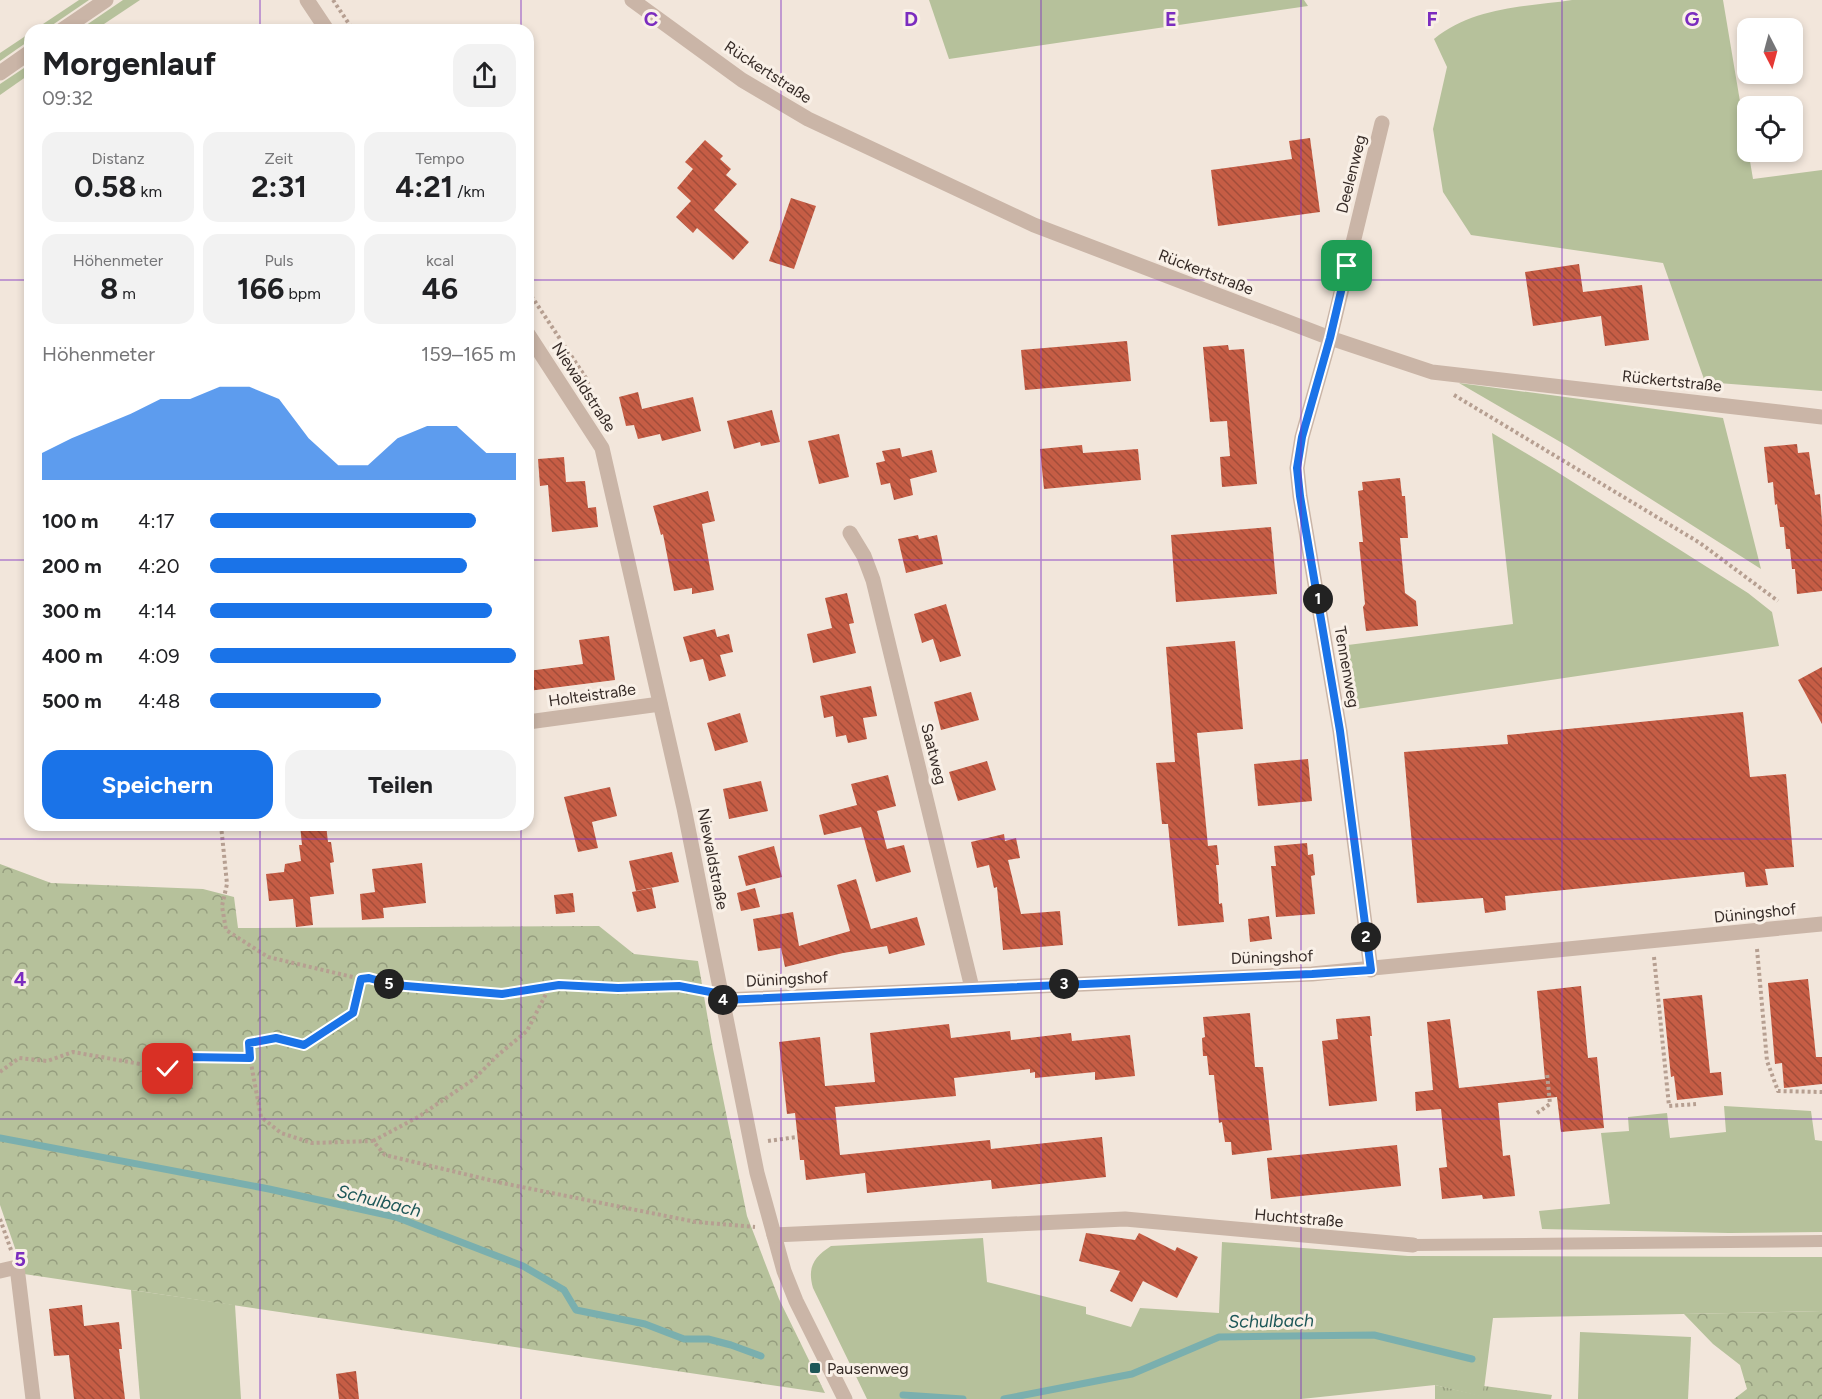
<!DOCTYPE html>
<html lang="de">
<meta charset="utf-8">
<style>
:root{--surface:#fff;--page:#f2f2f2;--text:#202124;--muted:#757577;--accent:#1a73e8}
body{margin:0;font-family:Figtree,sans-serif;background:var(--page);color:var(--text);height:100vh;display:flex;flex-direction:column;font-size:22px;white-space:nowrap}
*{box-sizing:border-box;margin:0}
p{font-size:20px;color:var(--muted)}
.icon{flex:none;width:33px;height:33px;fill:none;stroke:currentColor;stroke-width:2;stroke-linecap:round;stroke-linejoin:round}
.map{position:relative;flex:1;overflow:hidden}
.details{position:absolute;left:24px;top:24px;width:510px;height:807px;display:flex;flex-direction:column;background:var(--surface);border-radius:18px;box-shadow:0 3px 9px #0003}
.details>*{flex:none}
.needle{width:39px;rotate:174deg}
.tools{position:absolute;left:1737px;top:18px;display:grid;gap:12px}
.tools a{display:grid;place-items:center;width:66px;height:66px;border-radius:12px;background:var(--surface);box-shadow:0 3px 9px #0003;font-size:30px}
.pin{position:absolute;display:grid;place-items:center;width:51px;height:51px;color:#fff;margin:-26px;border-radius:12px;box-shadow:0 3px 9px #0006}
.km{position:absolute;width:30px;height:30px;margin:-15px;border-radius:50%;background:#222;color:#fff;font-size:16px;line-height:30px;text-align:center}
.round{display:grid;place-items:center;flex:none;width:63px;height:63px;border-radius:18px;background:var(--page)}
.summary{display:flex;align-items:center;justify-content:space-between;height:102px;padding:0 18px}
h1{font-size:33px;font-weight:700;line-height:45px}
.figures{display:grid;grid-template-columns:repeat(3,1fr);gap:9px;height:102px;padding:6px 18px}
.figures div{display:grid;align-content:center;border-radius:15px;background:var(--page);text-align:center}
.figures b{font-size:30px;font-weight:700}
.figures small{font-size:16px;font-weight:400}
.figures p{font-size:16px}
.chart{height:168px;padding:12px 18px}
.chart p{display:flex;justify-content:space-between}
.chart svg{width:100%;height:108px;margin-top:6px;fill:var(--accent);opacity:.7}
.action{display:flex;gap:12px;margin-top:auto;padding:12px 18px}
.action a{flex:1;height:69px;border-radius:18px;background:var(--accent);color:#fff;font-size:24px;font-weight:700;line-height:69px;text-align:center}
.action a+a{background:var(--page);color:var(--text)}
ul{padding:0 18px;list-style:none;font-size:20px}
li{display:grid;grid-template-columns:96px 72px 1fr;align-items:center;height:45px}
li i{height:15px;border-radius:8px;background:var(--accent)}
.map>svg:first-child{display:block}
</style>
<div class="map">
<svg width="1822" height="1399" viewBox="0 0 1822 1399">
<defs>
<pattern id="forest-crowns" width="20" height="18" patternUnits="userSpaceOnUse" patternTransform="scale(1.5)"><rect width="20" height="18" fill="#b6c19b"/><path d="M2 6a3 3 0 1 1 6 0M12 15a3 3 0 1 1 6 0" fill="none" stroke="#959d7e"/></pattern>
<pattern id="park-tufts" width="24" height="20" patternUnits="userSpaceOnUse" patternTransform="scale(1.5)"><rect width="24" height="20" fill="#b6c19b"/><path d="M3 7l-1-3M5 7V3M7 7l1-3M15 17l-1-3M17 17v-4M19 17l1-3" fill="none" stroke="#959d7e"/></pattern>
<pattern id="building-back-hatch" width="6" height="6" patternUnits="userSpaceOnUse" patternTransform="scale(1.5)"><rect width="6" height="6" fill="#c65d45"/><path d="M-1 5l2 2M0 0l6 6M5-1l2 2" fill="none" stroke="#a24d3a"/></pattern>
</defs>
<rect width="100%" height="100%" fill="#f2e6db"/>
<g fill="#b6c19b">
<path d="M 79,0 L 89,0 L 45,30 L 34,30 Z"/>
<path d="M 123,0 L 140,0 L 95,30 L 79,30 Z"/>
<path d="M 929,0 L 1304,0 L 1308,6 L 949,59 Z"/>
<path d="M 1572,0 L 1723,0 L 1753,179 L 1822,170 L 1822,391 L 1705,382 L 1663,263 L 1471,235 L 1443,192 L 1433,129 L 1447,67 L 1434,39 C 1473,7 1525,7 1572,0 Z"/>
<path d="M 30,33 L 30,40 L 0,61 L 0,53 Z"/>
<path d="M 30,64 L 30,74 L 0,95 L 0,84 Z"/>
<path d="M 1459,383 L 1723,418 L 1761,569 L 1569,447 Z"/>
<path d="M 1492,433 L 1554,470 L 1748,593 L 1772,612 L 1779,646 L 1350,710 L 1340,646 L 1513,624 Z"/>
<path d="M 1724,1106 L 1811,1111 L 1815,1140 L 1822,1141 L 1822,1232 L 1729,1233 L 1542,1229 L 1539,1211 L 1610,1204 L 1601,1133 L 1629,1131 L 1628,1117 L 1667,1113 L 1670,1138 L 1726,1132 Z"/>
<path d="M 983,1238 L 987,1282 L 1086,1307 L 1086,1314 L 1131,1327 L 1140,1308 L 1219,1313 L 1222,1242 L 1408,1256 L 1822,1257 L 1822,1311 L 1493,1318 L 1483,1397 L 1435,1385 L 1301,1399 L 867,1399 L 813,1288 C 807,1267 814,1257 831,1246 Z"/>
<path d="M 131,1290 L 235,1305 L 241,1399 L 140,1399 Z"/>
<path d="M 1580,1332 L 1691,1337 L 1688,1399 L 1578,1399 Z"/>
</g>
<g fill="url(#forest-crowns)">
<path d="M 0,864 L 51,883 L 203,889 L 234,897 L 238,928 L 599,926 L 634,954 L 698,961 L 713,1049 L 747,1216 L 779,1299 L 825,1393 L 24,1274 L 0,1205 Z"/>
<path d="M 1822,1311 L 1822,1399 L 1734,1399 L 1747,1389 L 1740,1365 L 1713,1344 L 1684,1314 Z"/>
</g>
<path fill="url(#park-tufts)" d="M 1435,1385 L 1482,1396 L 1484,1386 L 1552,1395 L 1551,1399 L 1435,1399 Z"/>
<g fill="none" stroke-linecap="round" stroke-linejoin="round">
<g stroke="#7aafae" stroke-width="7">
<path d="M 0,1138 L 269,1189 L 396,1217 L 523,1266 L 564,1290 L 576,1310 L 645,1324 L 684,1339 L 708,1339 L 731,1345 L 761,1356"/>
<path d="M 903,1395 L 963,1399"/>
<path d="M 1004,1399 L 1132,1374 L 1219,1337 L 1374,1335 L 1472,1359"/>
</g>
</g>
<g fill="url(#building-back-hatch)">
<path d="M 1310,138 L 1320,212 L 1218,226 L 1211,170 L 1292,159 L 1289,141 Z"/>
<path d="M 705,140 L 723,156 L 720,159 L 731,169 L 726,175 L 737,184 L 714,210 L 749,242 L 733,260 L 697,228 L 693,233 L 676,217 L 691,201 L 677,188 L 693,169 L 685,162 Z"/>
<path d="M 791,198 L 816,206 L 794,269 L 769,261 Z"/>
<path d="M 1579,264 L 1583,292 L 1642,285 L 1649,340 L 1605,346 L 1601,316 L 1533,326 L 1525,272 Z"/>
<path d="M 1127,341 L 1131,381 L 1025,390 L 1021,350 Z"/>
<path d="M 1228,345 L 1229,350 L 1244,349 L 1257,484 L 1222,487 L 1220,457 L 1230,456 L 1227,421 L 1210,422 L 1203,347 Z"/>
<path d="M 638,392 L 642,409 L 693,397 L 701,431 L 662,441 L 660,434 L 638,439 L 634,425 L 626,426 L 619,397 Z"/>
<path d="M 772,410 L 780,442 L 761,446 L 760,442 L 734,449 L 727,421 Z"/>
<path d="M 839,434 L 849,477 L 819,484 L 808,441 Z"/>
<path d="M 1797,444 L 1798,453 L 1809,452 L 1815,495 L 1820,494 L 1822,521 L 1822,591 L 1797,594 L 1795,569 L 1792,569 L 1790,549 L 1786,549 L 1784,527 L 1780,527 L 1777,504 L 1775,505 L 1773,482 L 1768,483 L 1764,447 Z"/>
<path d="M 1082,445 L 1083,453 L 1138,449 L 1141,480 L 1044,489 L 1040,449 Z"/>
<path d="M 900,448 L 902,457 L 932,450 L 937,472 L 910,479 L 913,495 L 894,500 L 890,483 L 881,485 L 876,463 L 885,461 L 882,451 Z"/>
<path d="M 564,457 L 566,482 L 585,481 L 588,508 L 596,507 L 598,527 L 552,532 L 548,485 L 540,486 L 538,459 Z"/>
<path d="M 1400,478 L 1402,496 L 1405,496 L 1408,538 L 1400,538 L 1405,593 L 1416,601 L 1418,626 L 1366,631 L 1363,607 L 1365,604 L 1359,542 L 1363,542 L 1358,491 L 1363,490 L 1362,482 Z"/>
<path d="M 708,491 L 715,521 L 702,524 L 714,590 L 692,594 L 692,588 L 674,591 L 663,534 L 661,535 L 653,506 Z"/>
<path d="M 1271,527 L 1277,594 L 1176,602 L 1171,535 Z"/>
<path d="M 918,535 L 919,539 L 937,535 L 943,564 L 906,573 L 898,539 Z"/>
<path d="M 847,593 L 854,623 L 849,624 L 856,653 L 813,663 L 807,634 L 832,628 L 825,598 Z"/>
<path d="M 946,604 L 961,656 L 940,662 L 933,639 L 922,643 L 914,614 Z"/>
<path d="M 715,629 L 717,637 L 729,634 L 733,652 L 720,655 L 726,676 L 709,681 L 703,659 L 690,662 L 683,637 Z"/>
<path d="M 609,636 L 615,680 L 528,691 L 528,671 L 583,664 L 579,640 Z"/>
<path d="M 1235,641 L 1243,729 L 1197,733 L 1208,846 L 1217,845 L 1219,865 L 1216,865 L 1218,884 L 1219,904 L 1222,903 L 1224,922 L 1178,926 L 1168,824 L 1162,824 L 1156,763 L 1175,762 L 1166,647 Z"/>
<path d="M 1822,667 L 1822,724 L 1798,680 Z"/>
<path d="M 871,686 L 877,716 L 863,718 L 867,739 L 848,743 L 846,735 L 836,737 L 833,716 L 824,718 L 820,696 Z"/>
<path d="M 971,692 L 979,720 L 941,730 L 934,702 Z"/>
<path d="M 1743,712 L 1750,777 L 1786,774 L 1794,867 L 1765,869 L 1768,885 L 1746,887 L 1744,872 L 1505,896 L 1506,910 L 1485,913 L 1483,898 L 1417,903 L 1404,752 L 1508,744 L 1507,735 Z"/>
<path d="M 740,713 L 748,742 L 715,751 L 707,723 Z"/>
<path d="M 1308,759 L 1312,801 L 1258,806 L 1254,764 Z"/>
<path d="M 987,761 L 996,790 L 958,801 L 949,772 Z"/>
<path d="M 888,775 L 896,806 L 877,811 L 887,849 L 904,845 L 911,872 L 876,882 L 861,827 L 824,835 L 819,815 L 857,805 L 851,784 Z"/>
<path d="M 761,781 L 768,811 L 729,819 L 723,789 Z"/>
<path d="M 610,787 L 617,816 L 592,822 L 598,848 L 578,852 L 564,797 Z"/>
<path d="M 300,825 L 326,825 L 328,842 L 331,842 L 334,862 L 330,863 L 334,894 L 310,897 L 313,925 L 296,927 L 293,899 L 269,901 L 266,874 L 284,872 L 285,864 L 301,861 L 299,845 L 302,845 Z"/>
<path d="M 1004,834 L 1005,841 L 1016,838 L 1020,858 L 1008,860 L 1021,914 L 1060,911 L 1063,945 L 1003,950 L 997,887 L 994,888 L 989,865 L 977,868 L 971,842 Z"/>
<path d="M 1307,843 L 1308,855 L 1313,854 L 1315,875 L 1311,876 L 1315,914 L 1276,917 L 1271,866 L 1276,866 L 1274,846 Z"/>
<path d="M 774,846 L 782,877 L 746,886 L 738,856 Z"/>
<path d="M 672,852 L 679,882 L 636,891 L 629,861 Z"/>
<path d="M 422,863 L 426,903 L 383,908 L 384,918 L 362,920 L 360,894 L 375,892 L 372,869 Z"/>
<path d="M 856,879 L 871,929 L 917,917 L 925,945 L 889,954 L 887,946 L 843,953 L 785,967 L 781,948 L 758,951 L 753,919 L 793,912 L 799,946 L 850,931 L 837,885 Z"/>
<path d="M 652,888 L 656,908 L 637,912 L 632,892 Z"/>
<path d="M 755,888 L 760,907 L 741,911 L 737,893 Z"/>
<path d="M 573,893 L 575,912 L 556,914 L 554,895 Z"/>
<path d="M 1269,916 L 1272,939 L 1250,942 L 1248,919 Z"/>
<path d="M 1808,979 L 1816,1057 L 1822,1057 L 1822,1084 L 1784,1088 L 1782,1063 L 1775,1064 L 1768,983 Z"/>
<path d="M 1581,986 L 1588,1058 L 1597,1057 L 1604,1128 L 1561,1132 L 1557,1097 L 1498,1103 L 1503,1156 L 1510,1155 L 1515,1196 L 1483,1199 L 1482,1195 L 1442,1199 L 1439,1168 L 1447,1167 L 1441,1109 L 1416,1111 L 1415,1092 L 1433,1090 L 1427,1022 L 1450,1019 L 1459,1088 L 1545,1079 L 1537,991 Z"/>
<path d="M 1702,995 L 1710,1073 L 1721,1072 L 1723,1095 L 1677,1100 L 1674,1076 L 1671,1077 L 1663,999 Z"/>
<path d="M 1250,1013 L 1255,1067 L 1263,1067 L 1272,1150 L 1232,1155 L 1231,1142 L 1225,1142 L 1222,1122 L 1219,1123 L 1214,1075 L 1209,1075 L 1207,1056 L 1203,1056 L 1202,1038 L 1205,1037 L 1203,1017 Z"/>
<path d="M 1370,1016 L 1372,1036 L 1370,1036 L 1377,1101 L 1329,1106 L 1322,1041 L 1338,1039 L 1336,1019 Z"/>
<path d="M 949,1024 L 951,1038 L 1010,1031 L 1011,1040 L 1071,1033 L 1072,1041 L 1130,1035 L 1135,1076 L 1095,1080 L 1095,1072 L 1035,1078 L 1035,1072 L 1030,1073 L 1030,1069 L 954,1078 L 956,1096 L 835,1107 L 840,1155 L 990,1140 L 991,1149 L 1102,1137 L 1106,1177 L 992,1189 L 991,1180 L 867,1193 L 865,1173 L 806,1180 L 804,1160 L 800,1160 L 795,1113 L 787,1114 L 779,1042 L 820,1037 L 825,1086 L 875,1082 L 870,1033 Z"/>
<path d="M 1397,1145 L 1401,1186 L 1271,1199 L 1267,1158 Z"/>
<path d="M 1086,1233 L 1135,1240 L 1139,1233 L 1175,1251 L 1177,1247 L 1198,1257 L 1177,1298 L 1143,1281 L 1132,1302 L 1110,1291 L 1120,1271 L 1079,1261 Z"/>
<path d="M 82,1305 L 84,1326 L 119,1322 L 122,1349 L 119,1349 L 125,1399 L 74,1399 L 69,1355 L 54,1356 L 49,1309 Z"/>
<path d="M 356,1371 L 359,1399 L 339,1399 L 336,1374 Z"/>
</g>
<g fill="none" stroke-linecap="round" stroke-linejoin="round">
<g stroke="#b69f91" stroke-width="4" stroke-dasharray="3 3" stroke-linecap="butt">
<path d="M 333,0 L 353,30"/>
<path d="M 528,291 L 586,378 L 595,400"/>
<path d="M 1454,395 L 1700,543 L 1778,601"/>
<path d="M 221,825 L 227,884 L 222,906 L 226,930 L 268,957 L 361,979"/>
<path d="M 1757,949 L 1767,1061 L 1778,1091 L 1822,1092"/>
<path d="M 1654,957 L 1669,1106 L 1696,1104"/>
<path d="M 250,1058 L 249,1043 L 276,1038 L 304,1045 L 353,1013 L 361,979 L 369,978 L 394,985 L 503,994 L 559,985 L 618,988 L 679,986 L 703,991"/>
<path d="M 0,1072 L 19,1058 L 47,1061 L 73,1052 L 168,1069 L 188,1057 L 250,1058 L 261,1117 L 281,1133 L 312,1143 L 373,1141 L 385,1155 L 502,1183 L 696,1222 L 755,1227"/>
<path d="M 1537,1113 L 1550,1104 L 1547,1073"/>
<path d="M 373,1141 L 418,1117 L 474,1079 L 498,1055 L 527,1031 L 550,986"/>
<path d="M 768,1141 L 797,1137"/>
<path d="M 0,1219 L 11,1250"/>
</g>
<path stroke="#cab5a7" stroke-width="12" d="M 1413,1245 L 1822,1241"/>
<g stroke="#cab5a7" stroke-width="15">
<path d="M 307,0 L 327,30"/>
<path d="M 632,0 L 742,80 L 808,119 L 1034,225 L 1330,338 L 1432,372 L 1822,417"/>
<path d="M 528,334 L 602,448 L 684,808 L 757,1173 L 784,1271 L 796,1301 L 845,1399"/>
<path d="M 850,533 L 864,556 L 873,580 L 972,988"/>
<path d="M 528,722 L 660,704"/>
<path d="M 1371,970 L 1340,731 L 1300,496 L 1297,468 L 1302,437 L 1330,338 L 1382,123"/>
<path d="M 722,1000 L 1312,974 L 1822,924"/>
<path d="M 774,1235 L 1125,1219 L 1413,1245"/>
<path d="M 0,1271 L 17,1267 L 33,1399"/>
</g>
<g stroke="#cab5a7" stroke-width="15">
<path d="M 62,30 L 106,0"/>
<path d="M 0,73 L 30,52"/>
</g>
</g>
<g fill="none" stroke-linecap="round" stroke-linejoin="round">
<defs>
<path id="route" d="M 168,1069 L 188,1057 L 250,1058 L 249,1043 L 276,1038 L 304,1045 L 353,1013 L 361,979 L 369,978 L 394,985 L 502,994 L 559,985 L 618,988 L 679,986 L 721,994 L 722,1000 L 1312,974 L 1371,970 L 1340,731 L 1300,496 L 1297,468 L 1302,437 L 1330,338 L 1347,266"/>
</defs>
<use href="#route" stroke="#fff" stroke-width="12"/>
<use href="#route" stroke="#1a73e8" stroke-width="8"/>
</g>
<path fill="none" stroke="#7b2cbf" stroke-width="1.5" stroke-opacity="0.55" d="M 260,0 L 260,30M 521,0 L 521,30M 781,0 L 781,1399M 1041,0 L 1041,1399M 1301,0 L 1301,1399M 1562,0 L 1562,1399M 0,280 L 30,280M 528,280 L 1822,280M 0,560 L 30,560M 528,560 L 1822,560M 260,825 L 260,1399M 521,825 L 521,1399M 0,839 L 1822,839M 0,1119 L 1822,1119"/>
<rect fill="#1d5758" stroke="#f9f0e7" stroke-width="2" x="809" y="1362" width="12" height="12" rx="3"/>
<g text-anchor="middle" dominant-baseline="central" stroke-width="6" stroke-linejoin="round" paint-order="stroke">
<g font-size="16" fill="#362b27" stroke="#f9f0e7">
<text transform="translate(768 72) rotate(33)">Rückertstraße</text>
<text transform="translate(1351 174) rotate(-76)">Deelenweg</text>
<text transform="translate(1206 272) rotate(21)">Rückertstraße</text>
<text transform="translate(1672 381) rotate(6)">Rückertstraße</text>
<text transform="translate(584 387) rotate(57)">Niewaldstraße</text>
<text transform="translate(1347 667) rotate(80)">Tennenweg</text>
<text transform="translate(592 695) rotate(-8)">Holteistraße</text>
<text transform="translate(934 754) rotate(76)">Saatweg</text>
<text transform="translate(713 859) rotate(79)">Niewaldstraße</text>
<text transform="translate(1755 913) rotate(-6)">Düningshof</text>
<text transform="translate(1272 957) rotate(-2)">Düningshof</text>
<text transform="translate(787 979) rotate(-3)">Düningshof</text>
<text transform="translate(1299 1218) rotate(5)">Huchtstraße</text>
</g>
<g font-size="16" fill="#362b27" stroke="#f9f0e7" text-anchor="start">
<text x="827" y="1368">Pausenweg</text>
</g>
<g font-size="18" font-style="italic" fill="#1d5758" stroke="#f9f0e7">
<text transform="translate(379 1201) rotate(14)">Schulbach</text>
<text transform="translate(1271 1321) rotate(-1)">Schulbach</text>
</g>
</g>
<g font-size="20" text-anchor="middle" font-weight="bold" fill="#7b2cbf" stroke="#f9f0e7" stroke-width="6" stroke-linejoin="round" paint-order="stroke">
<text x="651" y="26">C</text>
<text x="911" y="26">D</text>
<text x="1171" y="26">E</text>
<text x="1432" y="26">F</text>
<text x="1692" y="26">G</text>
<text x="20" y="986">4</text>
<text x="20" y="1266">5</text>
</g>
</svg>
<div class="tools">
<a><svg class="needle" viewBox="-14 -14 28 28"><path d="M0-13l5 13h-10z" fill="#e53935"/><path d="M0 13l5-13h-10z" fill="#757577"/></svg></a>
<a><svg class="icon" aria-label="locate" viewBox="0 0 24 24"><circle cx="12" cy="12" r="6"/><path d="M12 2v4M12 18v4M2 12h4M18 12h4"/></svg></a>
</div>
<div class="pin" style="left:1347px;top:266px;background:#1e9e55"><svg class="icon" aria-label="arrive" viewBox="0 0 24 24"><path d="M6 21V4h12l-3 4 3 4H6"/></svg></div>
<div class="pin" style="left:168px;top:1069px;background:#d93025"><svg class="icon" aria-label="check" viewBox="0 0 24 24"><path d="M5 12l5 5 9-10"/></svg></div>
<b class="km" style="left:1318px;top:599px">1</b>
<b class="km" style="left:1366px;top:937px">2</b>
<b class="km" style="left:1064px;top:984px">3</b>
<b class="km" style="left:723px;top:1000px">4</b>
<b class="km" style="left:389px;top:984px">5</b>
<section class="details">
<div class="summary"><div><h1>Morgenlauf</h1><p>09:32</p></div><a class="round"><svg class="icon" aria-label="share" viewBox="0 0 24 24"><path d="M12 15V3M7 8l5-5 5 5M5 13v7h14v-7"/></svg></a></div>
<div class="figures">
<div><p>Distanz</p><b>0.58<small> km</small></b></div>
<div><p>Zeit</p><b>2:31</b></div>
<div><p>Tempo</p><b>4:21<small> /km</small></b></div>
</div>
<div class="figures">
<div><p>Höhenmeter</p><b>8<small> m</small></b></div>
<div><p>Puls</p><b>166<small> bpm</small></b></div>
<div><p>kcal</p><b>46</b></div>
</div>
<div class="chart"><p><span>Höhenmeter</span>159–165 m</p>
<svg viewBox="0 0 160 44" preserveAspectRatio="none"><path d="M0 44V33L10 27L20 22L30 17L40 11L50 11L60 6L70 6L80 11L90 27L100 38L110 38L120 27L130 22L140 22L150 33L160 33V44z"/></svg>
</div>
<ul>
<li><b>100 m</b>4:17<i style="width:87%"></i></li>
<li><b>200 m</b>4:20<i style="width:84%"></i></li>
<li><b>300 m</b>4:14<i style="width:92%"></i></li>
<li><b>400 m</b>4:09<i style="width:100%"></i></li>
<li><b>500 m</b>4:48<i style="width:56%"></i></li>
</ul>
<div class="action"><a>Speichern</a><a>Teilen</a></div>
</section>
</div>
